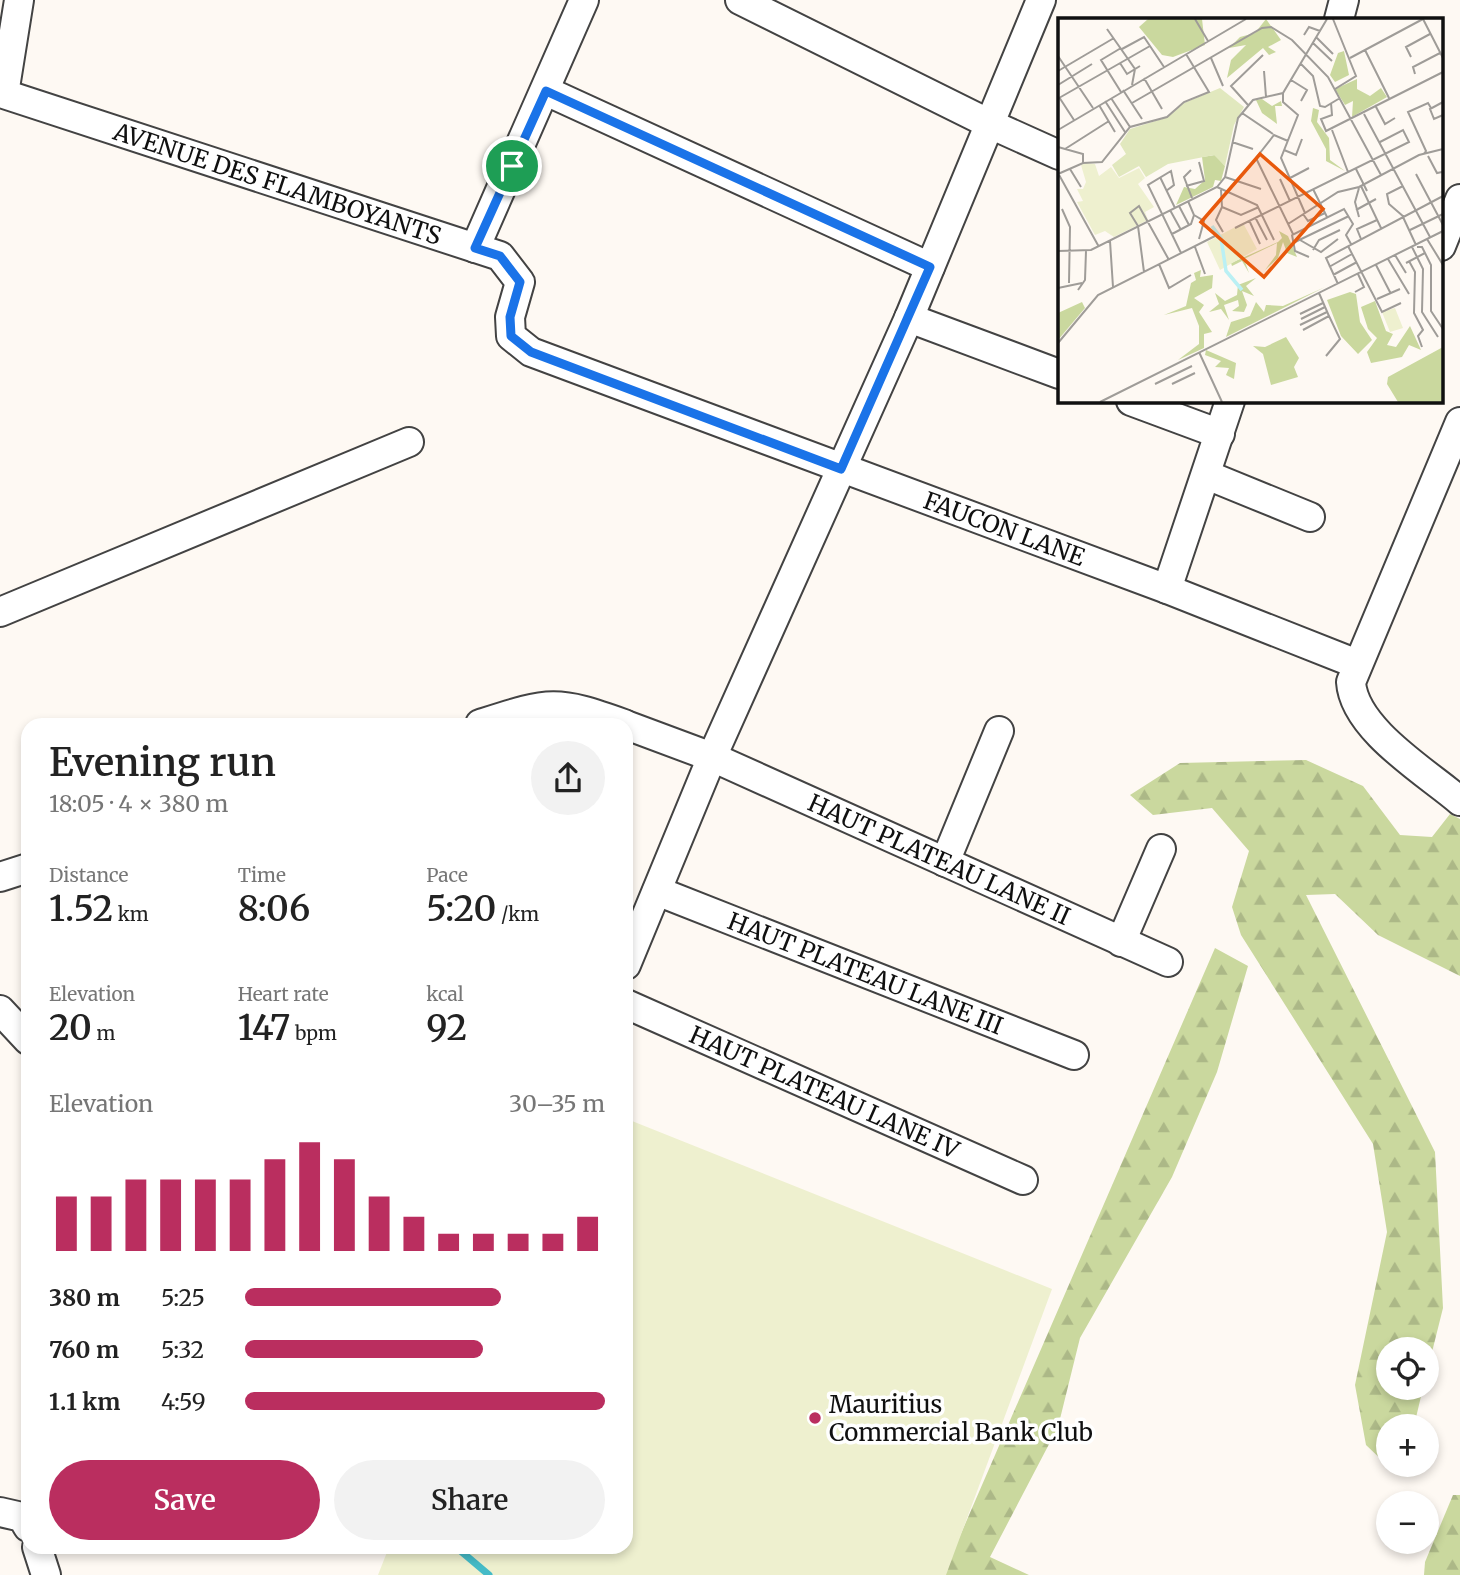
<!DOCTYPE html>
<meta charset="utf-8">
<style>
:root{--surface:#fff;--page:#f2f2f2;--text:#222;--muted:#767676;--accent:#ba2e5f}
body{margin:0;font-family:Merriweather,serif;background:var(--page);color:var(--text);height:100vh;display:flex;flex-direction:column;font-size:26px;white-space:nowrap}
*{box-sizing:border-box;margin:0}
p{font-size:23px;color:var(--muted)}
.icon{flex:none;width:38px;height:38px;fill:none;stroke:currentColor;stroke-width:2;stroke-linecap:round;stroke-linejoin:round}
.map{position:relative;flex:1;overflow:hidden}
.panel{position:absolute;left:21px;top:718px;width:612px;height:836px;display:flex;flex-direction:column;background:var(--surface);border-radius:21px;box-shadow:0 4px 10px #0003}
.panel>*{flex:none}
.buttons{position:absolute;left:1376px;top:1337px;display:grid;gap:14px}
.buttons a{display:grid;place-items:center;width:63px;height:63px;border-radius:50%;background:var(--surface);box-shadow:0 4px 10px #0003;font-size:35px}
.pin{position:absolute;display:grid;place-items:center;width:60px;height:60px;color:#fff;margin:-30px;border:4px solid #fff;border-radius:50%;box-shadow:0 2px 7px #0007}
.round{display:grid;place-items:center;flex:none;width:74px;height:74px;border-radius:37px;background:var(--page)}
.summary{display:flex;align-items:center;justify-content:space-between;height:119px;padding:0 28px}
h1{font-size:38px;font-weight:600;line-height:52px}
.stats{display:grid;grid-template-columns:repeat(3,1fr);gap:10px;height:119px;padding:7px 28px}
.stats div{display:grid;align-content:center}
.stats b{font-size:35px;font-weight:600}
.stats small{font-size:19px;font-weight:400}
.stats p{font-size:19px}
.chart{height:196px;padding:14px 28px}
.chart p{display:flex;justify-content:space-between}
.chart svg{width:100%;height:126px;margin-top:7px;stroke:var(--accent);stroke-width:6}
.button{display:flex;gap:14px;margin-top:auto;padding:14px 28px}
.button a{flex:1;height:80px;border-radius:42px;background:var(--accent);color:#fff;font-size:28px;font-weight:600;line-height:80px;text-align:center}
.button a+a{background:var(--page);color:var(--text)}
ul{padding:0 28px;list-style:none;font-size:23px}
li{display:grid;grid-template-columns:112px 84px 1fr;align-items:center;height:52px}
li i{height:18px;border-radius:9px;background:var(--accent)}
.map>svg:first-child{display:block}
</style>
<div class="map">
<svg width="1460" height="1575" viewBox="0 0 1460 1575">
<defs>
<pattern id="forest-firs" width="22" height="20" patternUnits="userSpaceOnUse" patternTransform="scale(1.75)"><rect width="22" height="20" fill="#cad89e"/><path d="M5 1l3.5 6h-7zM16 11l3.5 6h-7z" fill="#acb887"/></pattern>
</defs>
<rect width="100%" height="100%" fill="#fef9f3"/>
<g fill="url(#forest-firs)">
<path d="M 1306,760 L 1363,786 L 1400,835 L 1432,837 L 1450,814 L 1460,819 L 1460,976 L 1378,935 L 1335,894 L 1306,895 L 1435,1152 L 1443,1308 L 1426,1376 L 1426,1349 L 1388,1349 L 1388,1388 L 1423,1388 L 1414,1426 L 1388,1426 L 1388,1466 L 1366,1445 L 1355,1385 L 1387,1232 L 1373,1144 L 1241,935 L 1232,907 L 1249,851 L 1212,808 L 1153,815 L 1130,795 L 1180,763 Z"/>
<path d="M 1215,948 L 1248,966 L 1217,1072 L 1172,1177 L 1080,1338 L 1058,1427 L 990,1557 L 1029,1575 L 943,1575 Z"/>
<path d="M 1453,1495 L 1460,1495 L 1460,1575 L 1424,1575 L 1425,1562 Z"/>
</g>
<path fill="#eef0cf" d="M 627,1119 L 1052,1289 L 946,1575 L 378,1575 L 389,1547 L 626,1547 Z"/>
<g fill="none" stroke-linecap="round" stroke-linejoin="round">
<path stroke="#45bbc7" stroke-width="7" d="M 456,1547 L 489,1575"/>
<defs>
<g id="minor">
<path id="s1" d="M 19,0 L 4,94 L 500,256 L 520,282 L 510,317 L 511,336 L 531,352 L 1167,589 L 1357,664"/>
<path d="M 740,0 L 990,124 L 1059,155"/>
<path d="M 1339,19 L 1344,0"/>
<path d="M 546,91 L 930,267"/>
<path d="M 1441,246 L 1460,199"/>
<path d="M 475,248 L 584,0"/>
<path d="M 909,318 L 1059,374"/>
<path d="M 1131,401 L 1220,434"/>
<path d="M 1460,422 L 1351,682 C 1354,729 1426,772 1460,801"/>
<path d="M 1207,475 L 1310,517"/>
<path d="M 1167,589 L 1230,401"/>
<path d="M 0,612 L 409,442"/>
<path d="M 480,724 C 549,702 555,699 624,724"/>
<path id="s2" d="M 626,725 L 712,757 L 1168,962"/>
<path d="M 945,862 L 999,731"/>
<path d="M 0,877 L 28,868"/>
<path id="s3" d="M 657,891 L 1074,1055"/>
<path d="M 1121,942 L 1161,849"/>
<path d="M 626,965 L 712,757 L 909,318 L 1041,0"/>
<path id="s4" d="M 626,1004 L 1023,1180"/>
<path d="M 0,1010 L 28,1040"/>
<path d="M 0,1512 L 22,1517 L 28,1527"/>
<path d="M 37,1547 L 46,1575"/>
</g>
</defs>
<use href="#minor" stroke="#434343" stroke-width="32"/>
<use href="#minor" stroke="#fff" stroke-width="28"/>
</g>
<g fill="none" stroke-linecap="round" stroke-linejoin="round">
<defs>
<path id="route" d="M 546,91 L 930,267 L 841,469 L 531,352 L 511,336 L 510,317 L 520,282 L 500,256 L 475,248 Z"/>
</defs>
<use href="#route" stroke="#fff" stroke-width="14"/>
<use href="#route" stroke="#1a73e8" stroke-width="9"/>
</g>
<circle fill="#ba2e5f" stroke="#fff" stroke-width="2.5" cx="815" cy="1418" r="7"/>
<g text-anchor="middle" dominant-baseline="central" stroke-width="7" stroke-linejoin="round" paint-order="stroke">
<g font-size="24" fill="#101010" stroke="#fff">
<text stroke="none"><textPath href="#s1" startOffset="383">AVENUE DES FLAMBOYANTS</textPath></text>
<text stroke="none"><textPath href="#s1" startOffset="1236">FAUCON LANE</textPath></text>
<text stroke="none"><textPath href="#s2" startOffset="341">HAUT PLATEAU LANE II</textPath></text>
<text stroke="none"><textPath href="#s3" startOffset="224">HAUT PLATEAU LANE III</textPath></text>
<text stroke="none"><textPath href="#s4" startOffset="217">HAUT PLATEAU LANE IV</textPath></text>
</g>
<g font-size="24" fill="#101010" stroke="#fff" text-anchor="start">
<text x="829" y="1404">Mauritius<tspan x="829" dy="28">Commercial Bank Club</tspan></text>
</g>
</g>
<g transform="translate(1058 18)">
<rect width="385" height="385" fill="#fef9f3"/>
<path d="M 90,1 L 144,1 L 147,27 L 115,39 L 104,37 L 81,9 ZM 208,1 L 223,22 L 210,29 L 218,34 L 211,37 L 205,30 L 169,60 L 173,42 L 188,27 L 171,30 L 182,19 L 197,15 ZM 286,33 L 291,57 L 277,64 L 272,57 L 280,35 ZM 299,61 L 299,71 L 312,78 L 323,70 L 329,79 L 294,99 L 295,83 L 287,87 L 277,71 ZM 204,81 L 214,88 L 223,83 L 224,88 L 217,88 L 219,106 L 204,95 L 198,82 ZM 255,90 L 261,92 L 259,104 L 271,120 L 272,142 L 287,153 L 268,143 L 268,131 L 253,103 ZM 157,137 L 167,148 L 163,163 L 157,162 L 155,169 L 118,187 L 126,169 L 137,171 L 147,162 L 144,139 ZM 221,213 L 230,218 L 239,239 L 229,235 L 225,224 L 220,240 L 207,252 L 218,237 L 219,225 L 186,241 L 191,255 L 184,243 L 174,248 L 173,245 L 220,224 L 224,220 ZM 143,252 L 142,259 L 155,257 L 154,270 L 136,280 L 146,287 L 141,294 L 154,314 L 146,316 L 146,330 L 120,342 L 141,326 L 141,308 L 134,290 L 106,297 L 128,288 L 133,265 L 138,262 L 136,255 ZM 198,260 L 188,268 L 196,278 L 184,273 L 189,287 L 186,294 L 174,293 L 181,288 L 180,282 L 166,287 L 171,302 L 163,291 L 151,294 L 161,286 L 157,275 L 167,283 L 179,277 L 180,267 ZM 267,269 L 168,319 L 173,304 L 192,298 L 198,284 L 206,294 L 208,287 L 225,288 ZM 292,274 L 298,276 L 302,304 L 314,322 L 300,336 L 283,318 L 269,282 ZM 317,283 L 328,313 L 335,316 L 329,327 L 338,329 L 352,308 L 363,332 L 351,327 L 344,339 L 313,345 L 309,334 L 319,320 L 310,311 L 303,289 ZM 24,284 L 27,290 L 0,322 L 0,295 ZM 228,319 L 241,340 L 236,349 L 240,359 L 213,367 L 205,336 L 195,328 L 207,329 ZM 385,329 L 385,384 L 340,384 L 329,366 L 330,359 ZM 148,332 L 178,345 L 176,361 L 168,357 L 171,350 L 157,349 L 163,343 L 147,337 Z" fill="#cad89e"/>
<path d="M 162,70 L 186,89 L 176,107 L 167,148 L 156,137 L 110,146 L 88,159 L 81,148 L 61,159 L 54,147 L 68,136 L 62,126 L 72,111 L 110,99 L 126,85 Z" fill="#e1e8be"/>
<path d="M 28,145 L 37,146 L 41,158 L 53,149 L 61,160 L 81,150 L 87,160 L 80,166 L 96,189 L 87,194 L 90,202 L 56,219 L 47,213 L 37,217 L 19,184 L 25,183 L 19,171 L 25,171 L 28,164 L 23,147 ZM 185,205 L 199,231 L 162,252 L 149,224 ZM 337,290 L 345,310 L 332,314 L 324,294 Z" fill="#eef0cf"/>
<path fill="none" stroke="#baf0f4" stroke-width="3.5" d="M 154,208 L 163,220 L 168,253 L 184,272"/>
<path fill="none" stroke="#9f9c98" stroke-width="2" d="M 137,1 L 150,23M 275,1 L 298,58 L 277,71M 365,1 L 385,40M 49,11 L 77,51 L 74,67M 246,17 L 251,9 L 262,13M 258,19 L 275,36M 255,25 L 274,43M 64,31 L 86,19 L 106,49M 307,32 L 331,80M 0,38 L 35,90M 353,39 L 348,29 L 372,16M 153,40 L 165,68M 292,40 L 365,1M 62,45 L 69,56 L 82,48M 242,45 L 255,58 L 262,88 L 267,89 L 282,80M 0,53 L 56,20M 206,53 L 208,79M 357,56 L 355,49 L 382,35M 86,60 L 104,91M 233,62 L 249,72 L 243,83M 0,67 L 34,46M 65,72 L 84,101M 63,74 L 43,42 L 63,30M 225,75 L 225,84 L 240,97 L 223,140 L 247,195M 1,79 L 16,102M 1,80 L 92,28M 53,80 L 72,109M 47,83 L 67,114M 385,84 L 372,91 L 376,101 L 385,97M 74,85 L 204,10 L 213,9 L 234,22 L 270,59 L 323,157M 273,85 L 274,97 L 263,101 L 268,113 L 385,54M 41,87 L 57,114M 190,87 L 173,68 L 205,37M 317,87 L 327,106 L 337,100M 184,95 L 215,116M 306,96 L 372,219M 0,112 L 188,1M 274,112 L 290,154M 230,123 L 216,117 L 198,140 L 235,216M 174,124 L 195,131M 0,129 L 25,136 L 25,145M 7,131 L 51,103M 226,132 L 238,137 L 244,121M 366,136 L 368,133 L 350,94 L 370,85 L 373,90M 370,138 L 379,155 L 384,154M 12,151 L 23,169M 298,151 L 309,173M 133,152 L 126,159 L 134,180M 0,155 L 41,229M 0,156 L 25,145 L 44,144 L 72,109 L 109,99 L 126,84 L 151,74 L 128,36M 358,156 L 385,207M 102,159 L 117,190M 167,159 L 203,171M 232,160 L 251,150M 222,161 L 232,183M 128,168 L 146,163 L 141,144M 303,168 L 323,210M 345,168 L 329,176 L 331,186 L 346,199M 159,169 L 199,187 L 216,222M 301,170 L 297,184 L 301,199M 255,171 L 269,199M 163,172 L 164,189 L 158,202 L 165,214M 108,173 L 116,167 L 113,153 L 90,167 L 123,235M 121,188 L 131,207M 164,189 L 183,197 L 201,189M 4,191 L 12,209 L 11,265M 112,192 L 123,212M 298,192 L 318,181M 245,196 L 250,203 L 267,195M 136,197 L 146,203 L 141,221M 197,199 L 209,222M 345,199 L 358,227M 191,202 L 202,226M 230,206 L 280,174 L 301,169 L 361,137 L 385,131M 177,210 L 351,124 L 345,112 L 322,124M 352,212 L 385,196M 114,216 L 133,206 L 136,197 L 130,183M 303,221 L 299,211 L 319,202M 369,221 L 385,247M 242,222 L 263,234 L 280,221M 52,223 L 55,269M 235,225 L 291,198M 290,228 L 324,294 L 343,285M 137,229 L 147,256M 354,229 L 365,251 L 364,294 L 380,319M 359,229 L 364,229 L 373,247 L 373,293 L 385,311M 255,232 L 261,222 L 282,212M 0,233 L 33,232 L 159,169 L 167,159 L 180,100 L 195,82 L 225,75 L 269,1M 337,237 L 348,255M 251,239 L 237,233 L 234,217 L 286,191 L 295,206 L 288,217 L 293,226M 330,241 L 351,276M 351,243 L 357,254 L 356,295 L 365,312 L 360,318 L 364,329M 348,245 L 367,235M 101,246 L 111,270 L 133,257M 318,247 L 333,276M 271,249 L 294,236M 86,254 L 80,208 L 72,195 L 81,188 L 111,242M 275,257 L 299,244M 280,266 L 268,240 L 385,178M 0,270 L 24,265M 20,272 L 27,262 L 28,233M 297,274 L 306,269 L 300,256M 319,281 L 342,271M 242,296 L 265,285M 243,301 L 267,289M 242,307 L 269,294M 245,312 L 271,298 L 261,275M 0,325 L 40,277 L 157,218M 141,334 L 164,384M 268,338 L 282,321 L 271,298M 97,366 L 134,348M 114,366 L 137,355M 42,384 L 385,213"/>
<path fill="#e8590c" fill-opacity="0.15" stroke="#e8590c" stroke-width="3.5" d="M 202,136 L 265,191 L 206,259 L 143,204 Z"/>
<rect width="385" height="385" fill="none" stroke="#101010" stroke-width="3.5"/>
</g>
</svg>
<div class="buttons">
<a><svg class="icon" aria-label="locate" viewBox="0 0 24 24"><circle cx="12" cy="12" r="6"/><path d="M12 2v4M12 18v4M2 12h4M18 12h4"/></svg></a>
<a>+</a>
<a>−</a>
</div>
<div class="pin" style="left:512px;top:166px;background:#1e9e55"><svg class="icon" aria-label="arrive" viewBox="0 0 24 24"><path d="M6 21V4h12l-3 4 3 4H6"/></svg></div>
<section class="panel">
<div class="summary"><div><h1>Evening run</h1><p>18:05 · 4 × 380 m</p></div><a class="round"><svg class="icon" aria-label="share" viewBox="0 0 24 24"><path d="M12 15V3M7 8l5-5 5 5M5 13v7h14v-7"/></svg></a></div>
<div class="stats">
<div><p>Distance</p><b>1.52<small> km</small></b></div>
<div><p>Time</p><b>8:06</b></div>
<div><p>Pace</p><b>5:20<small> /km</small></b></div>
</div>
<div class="stats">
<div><p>Elevation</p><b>20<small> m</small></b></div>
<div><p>Heart rate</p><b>147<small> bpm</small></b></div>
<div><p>kcal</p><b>92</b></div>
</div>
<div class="chart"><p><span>Elevation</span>30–35 m</p>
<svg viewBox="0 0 160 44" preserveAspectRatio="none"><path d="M5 44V25M15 44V25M25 44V19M35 44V19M45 44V19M55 44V19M65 44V12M75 44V6M85 44V12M95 44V25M105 44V32M115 44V38M125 44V38M135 44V38M145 44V38M155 44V32"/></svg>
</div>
<ul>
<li><b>380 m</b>5:25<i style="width:71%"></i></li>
<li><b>760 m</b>5:32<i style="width:66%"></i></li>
<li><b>1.1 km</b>4:59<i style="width:100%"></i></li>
</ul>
<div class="button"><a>Save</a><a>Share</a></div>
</section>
</div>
